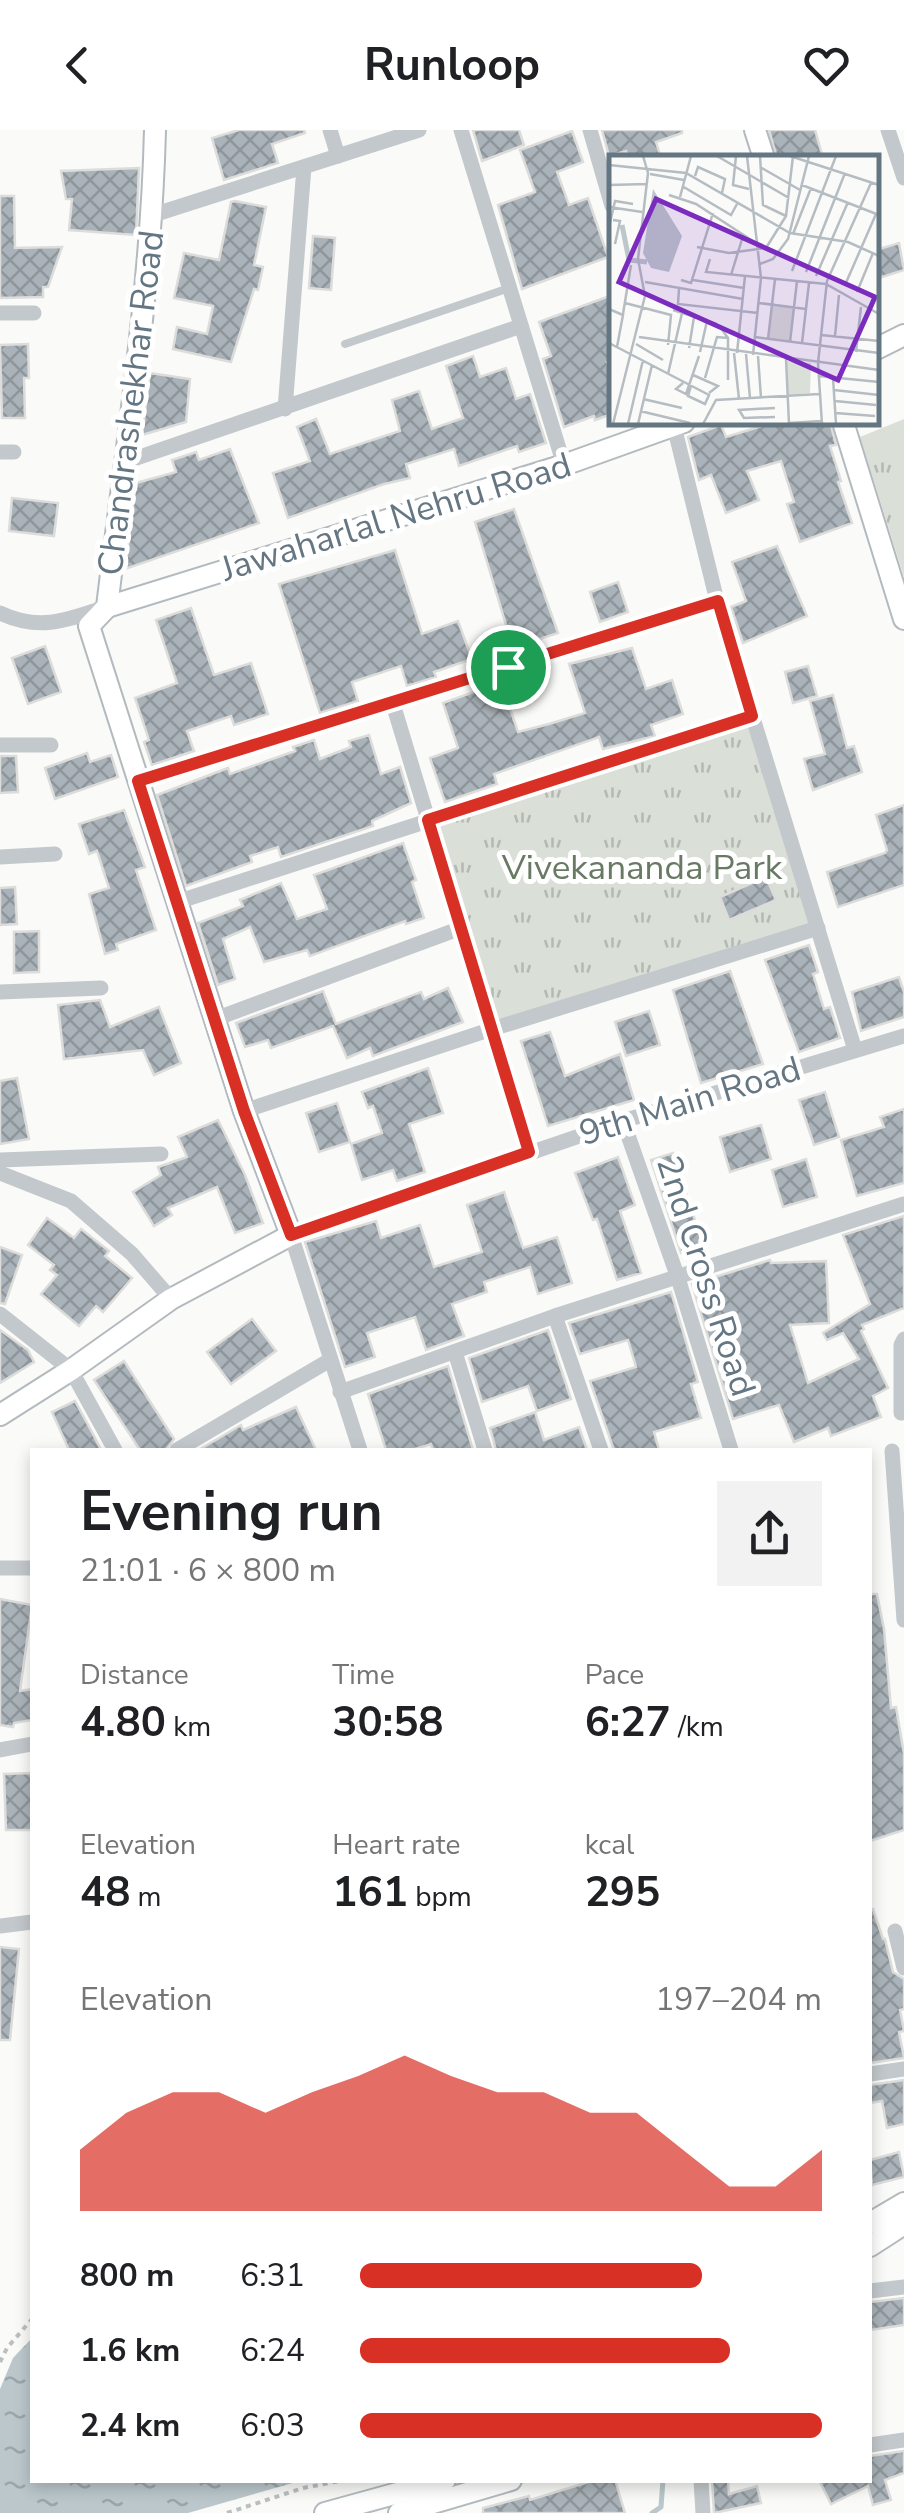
<!DOCTYPE html>
<meta charset="utf-8">
<style>
:root{--surface:#fff;--page:#f2f2f2;--text:#202124;--muted:#757577;--accent:#d93025}
body{margin:0;font-family:"Nunito Sans",sans-serif;background:var(--page);color:var(--text);height:100vh;display:flex;flex-direction:column;font-size:38px;white-space:nowrap}
*{box-sizing:border-box;margin:0}
p{font-size:32px;color:var(--muted)}
.icon{flex:none;width:55px;height:55px;fill:none;stroke:currentColor;stroke-width:2;stroke-linecap:round;stroke-linejoin:round}
.map{position:relative;flex:1;overflow:hidden}
.details{position:absolute;left:30px;top:1318px;width:842px;height:1035px;display:flex;flex-direction:column;background:var(--surface);border-radius:0px;box-shadow:0 5px 15px #0003}
.details>*{flex:none}
.pin{position:absolute;display:grid;place-items:center;width:85px;height:85px;color:#fff;margin:-42px;border:5px solid #fff;border-radius:50%;box-shadow:0 2px 10px #0007}
.round{display:grid;place-items:center;flex:none;width:105px;height:105px;border-radius:0px;background:var(--page)}
.head{display:flex;align-items:center;justify-content:space-between;height:170px;padding:0 50px}
h1{font-size:55px;font-weight:700;line-height:75px}
.stats{display:grid;grid-template-columns:repeat(3,1fr);gap:15px;height:170px;padding:10px 50px}
.stats div{display:grid;align-content:center}
.stats b{font-size:42px;font-weight:700}
.stats small{font-size:28px;font-weight:400}
.stats p{font-size:28px}
.chart{height:280px;padding:20px 50px}
.chart p{display:flex;justify-content:space-between}
.chart svg{width:100%;height:180px;margin-top:10px;fill:var(--accent);opacity:.7}
ul{padding:0 50px;list-style:none;font-size:32px}
li{display:grid;grid-template-columns:160px 120px 1fr;align-items:center;height:75px}
li i{height:25px;border-radius:12px;background:var(--accent)}
header{display:flex;justify-content:space-between;align-items:center;height:130px;padding:0 50px;background:var(--surface);font-size:45px;font-weight:700}
.map>svg:first-child{display:block}
</style>
<header><svg class="icon" aria-label="back" viewBox="0 0 24 24"><path d="M15 5l-7 7 7 7"/></svg>Runloop<svg class="icon" aria-label="heart" viewBox="0 0 24 24"><path d="M12 20l-8-8c-3-5 5-10 8-4 3-6 11-1 8 4z"/></svg></header>
<div class="map">
<svg width="904" height="2383" viewBox="0 0 904 2383">
<defs>
<pattern id="park-tufts" width="24" height="20" patternUnits="userSpaceOnUse" patternTransform="scale(2.5)"><rect width="24" height="20" fill="#dadfd7"/><path d="M3 7l-1-3M5 7V3M7 7l1-3M15 17l-1-3M17 17v-4M19 17l1-3" fill="none" stroke="#b4b9b4"/></pattern>
<pattern id="water-ripples" width="26" height="14" patternUnits="userSpaceOnUse" patternTransform="scale(2.5)"><rect width="26" height="14" fill="#bbc7cb"/><path d="M2 4q2-2 4 0t4 0M15 11q2-2 4 0t4 0" fill="none" stroke="#9ca6aa"/></pattern>
<pattern id="building-cross-hatch" width="8" height="8" patternUnits="userSpaceOnUse" patternTransform="scale(2.5)"><rect width="8" height="8" fill="#aab3b9"/><path d="M0 0l8 8M0 8l8-8" fill="none" stroke="#8e969c"/></pattern>
</defs>
<rect width="100%" height="100%" fill="#fafaf8"/>
<g fill="url(#park-tufts)">
<path d="M 904,289 L 904,447 L 860,307 Z"/>
<path d="M 753,586 L 818,798 L 498,897 L 434,688 Z"/>
</g>
<path fill="url(#water-ripples)" d="M 32,2208 L 32,2350 L 303,2350 L 188,2383 L 0,2383 L 0,2259 L 13,2228 Z"/>
<g fill="none" stroke-linecap="round" stroke-linejoin="round">
<path stroke="#bbc7cb" stroke-width="5" d="M 652,2383 L 661,2377 L 663,2350"/>
</g>
<g fill="url(#building-cross-hatch)" stroke="#dcdcda" stroke-width="2.5">
<path d="M 239,0 L 304,0 L 305,3 L 272,14 L 278,33 L 224,50 L 212,8 Z"/>
<path d="M 473,0 L 519,0 L 524,15 L 482,31 Z"/>
<path d="M 602,0 L 682,0 L 682,3 L 656,12 L 661,28 L 628,28 L 626,21 L 609,26 Z"/>
<path d="M 769,0 L 815,0 L 823,28 L 777,28 Z"/>
<path d="M 572,1 L 583,32 L 557,42 L 569,75 L 588,68 L 608,127 L 522,159 L 498,75 L 535,62 L 520,20 Z"/>
<path d="M 139,38 L 136,105 L 69,100 L 72,69 L 66,69 L 61,41 Z"/>
<path d="M 0,66 L 14,66 L 15,118 L 62,117 L 48,157 L 43,157 L 43,167 L 0,168 Z"/>
<path d="M 235,71 L 266,77 L 254,135 L 263,137 L 258,160 L 254,159 L 231,232 L 173,219 L 177,197 L 207,204 L 213,176 L 174,168 L 184,123 L 219,130 L 231,72 Z"/>
<path d="M 313,106 L 335,108 L 331,160 L 309,158 Z"/>
<path d="M 899,113 L 904,140 L 876,149 L 876,120 Z"/>
<path d="M 612,165 L 612,231 L 607,232 L 612,245 L 612,284 L 595,290 L 594,286 L 564,297 L 543,229 L 551,226 L 539,192 Z"/>
<path d="M 28,214 L 29,248 L 24,248 L 25,288 L 2,288 L 0,215 Z"/>
<path d="M 473,226 L 480,247 L 506,238 L 516,269 L 530,264 L 546,313 L 519,322 L 517,316 L 459,336 L 454,319 L 406,334 L 410,348 L 384,354 L 288,388 L 273,343 L 310,331 L 297,297 L 316,289 L 330,324 L 400,301 L 392,270 L 419,261 L 432,299 L 463,288 L 446,236 Z"/>
<path d="M 150,243 L 190,249 L 186,292 L 142,305 Z"/>
<path d="M 775,292 L 830,292 L 836,315 L 830,316 L 841,351 L 838,352 L 852,393 L 800,412 L 787,374 L 794,372 L 781,331 L 747,341 L 759,370 L 726,383 L 711,345 L 699,350 L 688,307 L 721,295 L 726,307 Z"/>
<path d="M 230,319 L 259,393 L 125,439 L 136,353 L 176,342 L 172,330 L 196,322 L 199,330 Z"/>
<path d="M 12,368 L 58,373 L 54,406 L 9,401 Z"/>
<path d="M 514,379 L 558,503 L 513,518 L 475,392 Z"/>
<path d="M 777,416 L 807,486 L 743,513 L 731,477 L 746,471 L 732,432 Z"/>
<path d="M 395,420 L 422,504 L 458,491 L 472,529 L 434,542 L 436,547 L 407,556 L 401,536 L 352,552 L 358,571 L 320,583 L 279,454 Z"/>
<path d="M 618,452 L 628,482 L 600,492 L 590,462 Z"/>
<path d="M 191,478 L 214,545 L 251,533 L 268,584 L 234,595 L 231,586 L 187,601 L 194,621 L 152,635 L 144,612 L 149,610 L 135,568 L 177,553 L 156,490 Z"/>
<path d="M 45,516 L 61,562 L 28,574 L 12,528 Z"/>
<path d="M 632,518 L 646,559 L 672,550 L 683,584 L 651,595 L 655,606 L 603,619 L 599,607 L 494,644 L 497,654 L 445,672 L 430,628 L 458,618 L 443,573 L 501,552 L 518,602 L 549,594 L 585,583 L 569,534 Z"/>
<path d="M 808,536 L 817,566 L 793,573 L 785,542 Z"/>
<path d="M 833,565 L 847,618 L 854,616 L 862,642 L 813,660 L 804,629 L 825,624 L 810,571 Z"/>
<path d="M 369,605 L 381,644 L 400,637 L 411,673 L 372,691 L 373,696 L 281,727 L 278,717 L 250,726 L 252,732 L 186,756 L 157,665 L 228,638 L 230,644 L 295,621 L 293,617 L 314,610 L 320,629 L 351,617 L 349,611 Z"/>
<path d="M 87,623 L 90,632 L 111,625 L 118,647 L 55,669 L 45,638 Z"/>
<path d="M 0,626 L 16,626 L 18,662 L 0,663 Z"/>
<path d="M 904,675 L 904,755 L 838,777 L 827,742 L 885,723 L 887,720 L 876,685 Z"/>
<path d="M 124,680 L 145,737 L 136,740 L 156,800 L 116,814 L 118,820 L 105,824 L 89,764 L 109,758 L 97,721 L 89,724 L 79,694 Z"/>
<path d="M 403,713 L 416,750 L 412,752 L 424,788 L 406,794 L 405,791 L 310,826 L 307,820 L 264,832 L 250,797 L 223,809 L 235,849 L 218,855 L 198,793 L 243,776 L 240,770 L 281,753 L 297,789 L 327,779 L 314,745 Z"/>
<path d="M 766,747 L 776,770 L 729,790 L 720,767 Z"/>
<path d="M 15,757 L 17,794 L 0,795 L 0,758 Z"/>
<path d="M 39,801 L 39,842 L 14,843 L 14,802 Z"/>
<path d="M 809,815 L 818,842 L 813,844 L 824,879 L 830,877 L 840,908 L 799,922 L 765,830 Z"/>
<path d="M 730,841 L 763,934 L 701,953 L 673,860 Z"/>
<path d="M 899,847 L 904,862 L 904,887 L 861,901 L 852,862 Z"/>
<path d="M 448,858 L 463,892 L 373,926 L 370,918 L 347,928 L 333,896 L 271,918 L 268,910 L 245,917 L 236,893 L 323,861 L 336,894 L 421,862 L 424,869 Z"/>
<path d="M 100,870 L 110,897 L 159,877 L 181,933 L 154,945 L 143,920 L 64,929 L 58,875 Z"/>
<path d="M 649,881 L 660,915 L 626,926 L 615,892 Z"/>
<path d="M 550,902 L 565,946 L 620,924 L 634,970 L 548,996 L 521,911 Z"/>
<path d="M 428,938 L 443,983 L 409,994 L 425,1042 L 397,1051 L 393,1040 L 362,1050 L 351,1014 L 382,1003 L 373,976 L 368,978 L 362,962 Z"/>
<path d="M 17,948 L 29,1009 L 0,1014 L 0,951 Z"/>
<path d="M 825,962 L 839,1007 L 814,1015 L 799,970 Z"/>
<path d="M 337,973 L 350,1012 L 319,1022 L 306,983 Z"/>
<path d="M 904,979 L 904,1053 L 857,1066 L 841,1010 L 884,997 L 880,987 Z"/>
<path d="M 218,990 L 245,1045 L 263,1093 L 235,1103 L 217,1057 L 168,1078 L 172,1085 L 154,1096 L 133,1062 L 161,1045 L 158,1037 L 187,1027 L 178,1007 Z"/>
<path d="M 761,995 L 771,1029 L 730,1042 L 720,1007 Z"/>
<path d="M 673,1023 L 703,1115 L 681,1123 L 651,1030 Z"/>
<path d="M 618,1027 L 635,1075 L 620,1081 L 641,1143 L 617,1150 L 597,1089 L 593,1090 L 575,1043 Z"/>
<path d="M 806,1029 L 817,1067 L 783,1077 L 772,1040 Z"/>
<path d="M 504,1062 L 523,1118 L 557,1107 L 572,1153 L 538,1164 L 530,1137 L 484,1152 L 487,1162 L 452,1174 L 464,1206 L 426,1220 L 415,1187 L 367,1203 L 375,1227 L 345,1237 L 305,1112 L 376,1091 L 381,1108 L 420,1095 L 434,1137 L 482,1122 L 467,1075 Z"/>
<path d="M 904,1086 L 904,1178 L 862,1195 L 864,1199 L 861,1201 L 888,1258 L 873,1266 L 881,1287 L 831,1306 L 828,1298 L 794,1312 L 779,1275 L 733,1289 L 692,1154 L 770,1130 L 771,1133 L 826,1131 L 829,1193 L 790,1195 L 808,1253 L 859,1229 L 843,1203 L 827,1210 L 823,1203 L 870,1174 L 843,1105 Z"/>
<path d="M 47,1088 L 74,1108 L 81,1099 L 109,1121 L 105,1126 L 132,1148 L 103,1182 L 96,1176 L 79,1196 L 41,1164 L 57,1145 L 50,1140 L 54,1135 L 28,1115 Z"/>
<path d="M 0,1117 L 22,1125 L 5,1174 L 0,1173 Z"/>
<path d="M 671,1162 L 698,1252 L 691,1254 L 701,1288 L 654,1302 L 659,1320 L 614,1320 L 590,1251 L 636,1237 L 628,1210 L 580,1224 L 569,1193 Z"/>
<path d="M 252,1189 L 276,1221 L 231,1254 L 207,1222 Z"/>
<path d="M 0,1200 L 28,1220 L 34,1232 L 0,1253 Z"/>
<path d="M 548,1200 L 571,1269 L 537,1281 L 528,1256 L 482,1272 L 469,1228 Z"/>
<path d="M 124,1231 L 174,1309 L 166,1320 L 140,1320 L 94,1250 Z"/>
<path d="M 448,1236 L 473,1320 L 433,1320 L 431,1314 L 412,1320 L 386,1320 L 368,1264 Z"/>
<path d="M 75,1271 L 93,1304 L 101,1320 L 69,1320 L 52,1282 Z"/>
<path d="M 296,1277 L 316,1320 L 199,1320 L 241,1295 L 243,1300 Z"/>
<path d="M 535,1282 L 544,1310 L 579,1297 L 587,1320 L 496,1320 L 490,1298 Z"/>
<path d="M 870,1464 L 877,1464 L 884,1499 L 891,1578 L 896,1577 L 904,1624 L 904,1700 L 870,1711 Z"/>
<path d="M 0,1469 L 32,1475 L 20,1561 L 32,1559 L 32,1590 L 14,1593 L 13,1597 L 0,1595 Z"/>
<path d="M 32,1643 L 32,1700 L 6,1700 L 4,1644 Z"/>
<path d="M 873,1779 L 883,1809 L 885,1809 L 893,1842 L 904,1849 L 904,1879 L 900,1880 L 904,1901 L 899,1902 L 904,1928 L 870,1933 L 870,1780 Z"/>
<path d="M 0,1817 L 19,1819 L 10,1910 L 0,1910 Z"/>
<path d="M 904,1950 L 904,1994 L 887,1998 L 882,1971 L 870,1973 L 870,1955 Z"/>
<path d="M 899,2022 L 904,2047 L 872,2055 L 870,2030 Z"/>
<path d="M 904,2168 L 904,2195 L 870,2200 L 870,2172 Z"/>
<path d="M 904,2321 L 904,2343 L 885,2350 L 891,2370 L 873,2375 L 868,2356 L 831,2374 L 819,2350 L 870,2350 L 870,2326 Z"/>
<path d="M 595,2350 L 615,2350 L 625,2383 L 483,2383 L 483,2378 L 529,2366 L 530,2370 Z"/>
<path d="M 712,2350 L 728,2350 L 729,2364 L 757,2356 L 761,2373 L 714,2383 Z"/>
</g>
<g fill="none" stroke-linecap="round" stroke-linejoin="round">
<defs>
<g id="secondary">
<path d="M 755,0 L 764,28"/>
<path d="M 876,219 L 904,205"/>
<path d="M 843,292 L 904,489"/>
<path d="M 107,477 L 564,335 L 684,292"/>
<path d="M 0,1285 L 71,1240 L 171,1169 L 291,1105 L 244,981 L 89,496 L 107,477 C 126,318 151,160 155,0"/>
<path d="M 870,2093 L 904,2073"/>
<path d="M 870,2116 L 904,2094"/>
<path d="M 325,2383 L 445,2350"/>
<path d="M 399,2383 L 511,2350"/>
</g>
</defs>
<use href="#secondary" stroke="#b3babf" stroke-width="24"/>
<g stroke="#bbbfc2" stroke-width="4" stroke-dasharray="5 5" stroke-linecap="butt">
<path d="M 0,2232 L 7,2218 L 32,2189"/>
<path d="M 227,2383 L 303,2358 L 345,2350"/>
</g>
<path stroke="#c3c8cc" stroke-width="8" d="M 345,214 L 509,158"/>
<g stroke="#c3c8cc" stroke-width="15">
<path d="M 330,0 L 338,26"/>
<path d="M 461,0 L 564,335"/>
<path d="M 590,0 L 612,76"/>
<path d="M 888,0 L 904,48"/>
<path d="M 153,85 L 419,0"/>
<path d="M 0,183 L 34,183"/>
<path d="M 285,279 L 304,37"/>
<path d="M 673,292 L 717,471 L 855,920"/>
<path d="M 0,322 L 14,322"/>
<path d="M 125,332 L 521,196"/>
<path d="M 0,483 C 38,501 65,491 103,478"/>
<path d="M 393,574 L 529,1022"/>
<path d="M 0,615 L 51,615"/>
<path d="M 139,651 L 717,471"/>
<path d="M 0,727 L 55,724"/>
<path d="M 177,772 L 753,586"/>
<path d="M 0,862 L 101,858"/>
<path d="M 215,889 L 461,798"/>
<path d="M 244,981 L 492,899 L 818,798"/>
<path d="M 623,991 L 678,1148 L 731,1320"/>
<path d="M 0,1030 L 161,1024"/>
<path d="M 0,1043 L 71,1071 L 132,1124 L 171,1169"/>
<path d="M 0,1184 L 71,1240 L 115,1320"/>
<path d="M 555,1186 L 601,1320"/>
<path d="M 455,1222 L 485,1320"/>
<path d="M 340,1262 L 555,1186 L 904,1074"/>
<path d="M 901,1283 L 901,1215 L 904,1209"/>
<path d="M 177,1320 L 330,1230"/>
<path d="M 360,1320 L 291,1105 L 623,991 L 904,906"/>
<path d="M 892,1321 L 904,1490"/>
<path d="M 0,1438 L 32,1438"/>
<path d="M 0,1620 L 32,1614"/>
<path d="M 0,1796 L 32,1792"/>
<path d="M 895,1801 L 904,1838"/>
<path d="M 870,1944 L 904,1939"/>
<path d="M 870,2161 L 904,2157"/>
<path d="M 870,2315 L 904,2310"/>
<path d="M 701,2350 L 703,2383"/>
</g>
<use href="#secondary" stroke="#fff" stroke-width="20"/>
</g>
<g fill="none" stroke-linecap="round" stroke-linejoin="round">
<defs>
<path id="route" d="M 718,471 L 752,586 L 428,690 L 529,1022 L 291,1105 L 244,981 L 138,651 Z"/>
</defs>
<use href="#route" stroke="#fff" stroke-width="20"/>
<use href="#route" stroke="#d93025" stroke-width="12"/>
</g>
<g text-anchor="middle" dominant-baseline="central" stroke-width="10" stroke-linejoin="round" paint-order="stroke">
<g font-size="35" fill="#657683" stroke="#fff">
<text transform="translate(131 273) rotate(-83)">Chandrashekhar Road</text>
<text transform="translate(396 387) rotate(-17)">Jawaharlal Nehru Road</text>
<text transform="translate(690 971) rotate(-17)">9th Main Road</text>
<text transform="translate(706 1146) rotate(72)">2nd Cross Road</text>
</g>
<g font-size="35" fill="#687a64" stroke="#fff">
<text x="642" y="737">Vivekananda Park</text>
</g>
</g>
<g transform="translate(609 25)">
<rect width="270" height="270" fill="#fafaf8"/>
<path d="M 163,151 L 185,153 L 181,187 L 159,184 ZM 177,206 L 202,208 L 201,238 L 179,240 Z" fill="#dadfd7"/>
<path d="M 44,34 L 73,81 L 60,117 L 42,113 L 34,98 Z" fill="#bbc7cb"/>
<path fill="none" stroke="#bbc7cb" stroke-width="5" d="M 13,70 L 20,105 L 38,107"/>
<path fill="none" stroke="#b5bdc2" stroke-width="2.5" d="M 108,1 L 180,43M 127,1 L 124,30 L 140,34M 138,1 L 152,123 L 144,200M 151,1 L 154,50 L 177,61M 181,1 L 270,30M 0,10 L 77,18 L 181,78 L 239,87 L 270,101M 151,12 L 191,35M 41,19 L 75,25M 86,21 L 89,12 L 116,24 L 113,38M 0,30 L 38,29M 193,30 L 270,60M 73,31 L 122,60 L 128,49M 60,40 L 87,49 L 147,88M 71,42 L 82,1M 0,52 L 33,57M 4,65 L 11,66 L 6,89M 0,72 L 6,46 L 24,49M 184,79 L 202,33M 88,92 L 120,98 L 157,93 L 177,61 L 184,1M 101,104 L 97,117 L 217,129 L 270,159M 151,109 L 164,104 L 179,84 L 200,1M 183,116 L 227,1M 197,117 L 236,18M 122,120 L 134,81M 207,121 L 239,47M 72,125 L 82,128 L 104,58M 84,125 L 135,133M 36,127 L 134,144M 236,130 L 267,59M 70,134 L 69,149 L 149,158M 248,137 L 264,98M 16,148 L 62,160 L 59,190M 150,148 L 197,154M 0,154 L 14,160 L 8,192M 64,155 L 108,169M 14,159 L 22,110M 111,172 L 119,183 L 119,225M 212,180 L 270,186M 226,181 L 230,140M 30,182 L 270,215M 146,182 L 270,198M 159,184 L 166,124M 181,187 L 188,126M 0,188 L 100,240 L 96,249 L 79,241 L 82,231M 193,188 L 200,128M 27,189 L 54,205M 80,193 L 85,162M 91,197 L 98,166M 247,197 L 252,152M 125,198 L 130,244M 128,198 L 136,121M 137,199 L 141,243M 149,201 L 152,243M 177,204 L 180,269M 59,219 L 73,158M 84,220 L 109,231 L 100,238M 210,221 L 270,227M 96,223 L 108,182 L 119,183M 224,223 L 227,269M 74,228 L 67,234 L 77,239 L 90,201M 225,235 L 270,240M 34,244 L 73,253M 226,246 L 267,250M 166,253 L 130,255 L 135,263 L 166,262M 31,256 L 81,268M 226,258 L 266,261M 180,268 L 212,266M 4,269 L 36,141 L 29,104 L 39,18 L 34,1M 19,269 L 34,205M 29,269 L 43,210M 94,269 L 107,245 L 210,239M 213,269 L 209,208 L 218,126 L 262,28"/>
<path fill="#7b2cbf" fill-opacity="0.15" stroke="#7b2cbf" stroke-width="5" d="M 47,44 L 266,142 L 229,225 L 10,127 Z"/>
<rect width="270" height="270" fill="none" stroke="#657683" stroke-width="5"/>
</g>
</svg>
<div class="pin" style="left:508px;top:537px;background:#1e9e55"><svg class="icon" aria-label="arrive" viewBox="0 0 24 24"><path d="M6 21V4h12l-3 4 3 4H6"/></svg></div>
<section class="details">
<div class="head"><div><h1>Evening run</h1><p>21:01 · 6 × 800 m</p></div><a class="round"><svg class="icon" aria-label="share" viewBox="0 0 24 24"><path d="M12 15V3M7 8l5-5 5 5M5 13v7h14v-7"/></svg></a></div>
<div class="stats">
<div><p>Distance</p><b>4.80<small> km</small></b></div>
<div><p>Time</p><b>30:58</b></div>
<div><p>Pace</p><b>6:27<small> /km</small></b></div>
</div>
<div class="stats">
<div><p>Elevation</p><b>48<small> m</small></b></div>
<div><p>Heart rate</p><b>161<small> bpm</small></b></div>
<div><p>kcal</p><b>295</b></div>
</div>
<div class="chart"><p><span>Elevation</span>197–204 m</p>
<svg viewBox="0 0 160 44" preserveAspectRatio="none"><path d="M0 44V29L10 20L20 15L30 15L40 20L50 15L60 11L70 6L80 11L90 15L100 15L110 20L120 20L130 29L140 38L150 38L160 29V44z"/></svg>
</div>
<ul>
<li><b>800 m</b>6:31<i style="width:74%"></i></li>
<li><b>1.6 km</b>6:24<i style="width:80%"></i></li>
<li><b>2.4 km</b>6:03<i style="width:100%"></i></li>
</ul>
</section>
</div>
